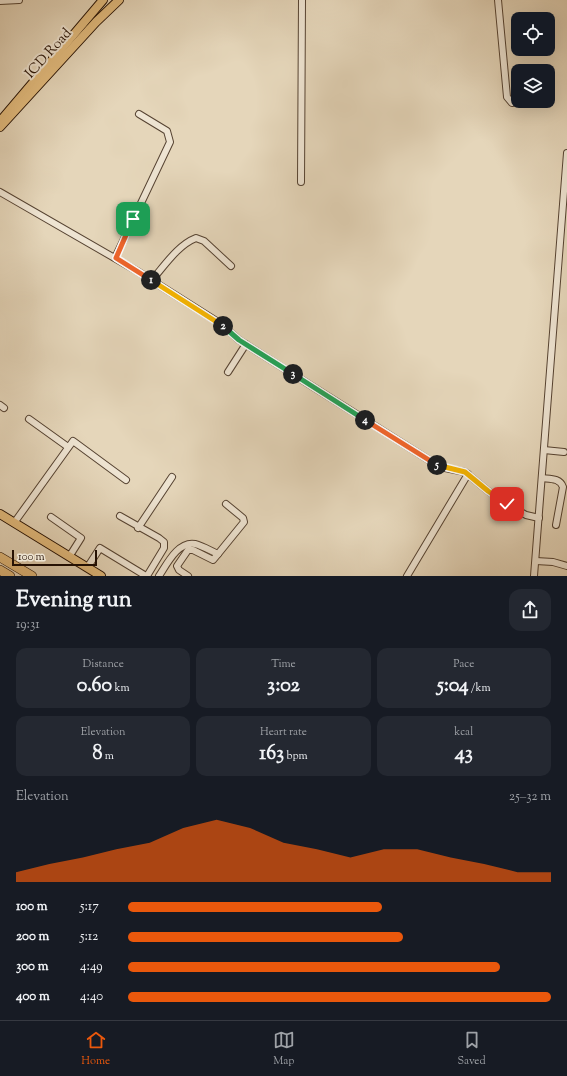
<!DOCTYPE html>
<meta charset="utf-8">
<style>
:root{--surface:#171b24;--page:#242831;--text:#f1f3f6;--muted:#9ea1a6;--line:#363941;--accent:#ea580c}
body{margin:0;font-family:"Sorts Mill Goudy",serif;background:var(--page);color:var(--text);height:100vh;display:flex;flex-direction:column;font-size:15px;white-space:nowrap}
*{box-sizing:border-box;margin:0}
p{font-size:13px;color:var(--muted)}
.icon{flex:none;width:22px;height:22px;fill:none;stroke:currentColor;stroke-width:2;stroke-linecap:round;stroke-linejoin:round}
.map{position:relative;height:576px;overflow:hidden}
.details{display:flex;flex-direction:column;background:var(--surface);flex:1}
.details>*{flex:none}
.buttons{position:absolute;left:511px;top:12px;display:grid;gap:8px}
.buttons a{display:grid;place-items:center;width:44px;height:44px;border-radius:8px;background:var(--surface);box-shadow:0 4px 16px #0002;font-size:20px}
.scale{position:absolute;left:12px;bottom:10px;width:85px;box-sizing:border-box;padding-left:4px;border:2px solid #271204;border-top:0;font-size:11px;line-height:14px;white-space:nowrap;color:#271204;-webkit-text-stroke:3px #eee4d2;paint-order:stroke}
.pin{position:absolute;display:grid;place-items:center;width:34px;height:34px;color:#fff;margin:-17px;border-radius:8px;box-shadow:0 2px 6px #0006}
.km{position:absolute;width:20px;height:20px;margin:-10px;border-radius:50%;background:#222;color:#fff;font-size:11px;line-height:20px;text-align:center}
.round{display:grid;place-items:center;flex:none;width:42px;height:42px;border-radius:12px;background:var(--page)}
.overview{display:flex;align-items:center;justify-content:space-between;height:68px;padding:0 16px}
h1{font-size:22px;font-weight:700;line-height:30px}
.metrics{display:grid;grid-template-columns:repeat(3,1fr);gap:6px;height:68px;padding:4px 16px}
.metrics div{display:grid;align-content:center;border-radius:10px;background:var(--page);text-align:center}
.metrics b{font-size:20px;font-weight:700}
.metrics small{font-size:11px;font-weight:400}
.metrics p{font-size:11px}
.chart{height:112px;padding:8px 16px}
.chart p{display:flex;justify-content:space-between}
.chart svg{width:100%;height:72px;margin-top:4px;fill:var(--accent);opacity:.7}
ul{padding:0 16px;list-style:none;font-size:13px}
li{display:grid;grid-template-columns:64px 48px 1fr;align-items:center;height:30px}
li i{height:10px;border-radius:5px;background:var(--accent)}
.tab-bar{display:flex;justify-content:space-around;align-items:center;height:56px;border-top:1px solid var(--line);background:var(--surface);font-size:11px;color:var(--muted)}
.tab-bar a{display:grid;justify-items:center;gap:2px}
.tab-bar .active{color:var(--accent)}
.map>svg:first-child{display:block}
</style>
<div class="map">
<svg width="567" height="576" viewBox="0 0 567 576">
<rect width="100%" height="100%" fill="#e5d6ba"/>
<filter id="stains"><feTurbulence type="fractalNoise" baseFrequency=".005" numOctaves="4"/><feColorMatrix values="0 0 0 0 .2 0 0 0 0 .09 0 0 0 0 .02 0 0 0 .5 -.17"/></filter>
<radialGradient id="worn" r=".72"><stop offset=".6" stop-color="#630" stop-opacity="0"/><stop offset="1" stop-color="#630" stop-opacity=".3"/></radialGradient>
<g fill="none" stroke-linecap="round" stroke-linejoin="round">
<defs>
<g id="minor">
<path d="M 498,0 L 507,97 L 512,103 L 523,101"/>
<path d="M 0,1 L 19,0"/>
<path d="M 548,97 L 550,97"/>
<path d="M 301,182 L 302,0"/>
<path d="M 0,192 L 137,271 L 221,324 L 239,340 L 440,467 L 465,472 L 488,491 L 507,504 L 526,515 L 539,518"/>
<path d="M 115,258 L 170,142 L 167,131 L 139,114"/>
<path d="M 152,280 C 165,265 178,245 196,238 L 204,241 L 231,266"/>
<path d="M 228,372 L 246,344"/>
<path d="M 0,405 L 4,408"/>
<path d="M 29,419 L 68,447"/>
<path d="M 544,450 L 564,452"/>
<path d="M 542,478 C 550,479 560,478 563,487 L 556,525"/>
<path d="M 120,516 L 159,538 L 164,542 L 164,548 L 147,576"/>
<path d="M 51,517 L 81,538 L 69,557"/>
<path d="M 14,523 L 73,441 L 126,480"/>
<path d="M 138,528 L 172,477"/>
<path d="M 536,561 L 553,562 L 567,566"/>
<path d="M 87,568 L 100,548 L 146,576"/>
<path d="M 159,576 C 167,564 178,541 195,544 C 203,546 211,551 218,554 L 244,522 L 243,518 L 226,504"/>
<path d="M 188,576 L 179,570 L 177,566 L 188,550 L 193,550 L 213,560 L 218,554"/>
<path d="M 407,576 L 468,474"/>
<path d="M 534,576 L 567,153"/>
</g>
<g id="major">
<path d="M 2,119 L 103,0"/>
<path d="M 0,127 L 96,22 L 119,0"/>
<path d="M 0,514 L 101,576"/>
</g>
<g id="highway">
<path d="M 0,557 L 32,576"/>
<path d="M 0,570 L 10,576"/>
</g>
</defs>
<use href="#minor" stroke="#564332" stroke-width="8"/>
<use href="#major" stroke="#271204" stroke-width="10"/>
<use href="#highway" stroke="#271204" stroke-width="10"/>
<use href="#minor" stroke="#eee4d2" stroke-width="6"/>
<use href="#major" stroke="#e2bb7d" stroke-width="8"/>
<use href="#highway" stroke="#e2bb7d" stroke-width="9"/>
</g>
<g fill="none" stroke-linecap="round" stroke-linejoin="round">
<defs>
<path id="split-1" d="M 133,219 L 116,258 L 151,280"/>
<path id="split-2" d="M 151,280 L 223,326"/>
<path id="split-3" d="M 223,326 L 239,340 L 293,374"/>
<path id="split-4" d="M 293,374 L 365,420"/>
<path id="split-5" d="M 365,420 L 437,465"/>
<path id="split-6" d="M 437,465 L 465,472 L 488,491 L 507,504"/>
</defs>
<use href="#split-1" stroke="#fff" stroke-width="8"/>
<use href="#split-2" stroke="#fff" stroke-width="8"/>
<use href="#split-3" stroke="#fff" stroke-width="8"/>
<use href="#split-4" stroke="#fff" stroke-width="8"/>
<use href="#split-5" stroke="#fff" stroke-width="8"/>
<use href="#split-6" stroke="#fff" stroke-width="8"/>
<use href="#split-1" stroke="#f0652b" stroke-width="5"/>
<use href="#split-2" stroke="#f5b400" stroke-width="5"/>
<use href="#split-3" stroke="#22a559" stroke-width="5"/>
<use href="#split-4" stroke="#22a559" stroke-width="5"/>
<use href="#split-5" stroke="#f0652b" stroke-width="5"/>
<use href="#split-6" stroke="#f5b400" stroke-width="5"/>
</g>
<g text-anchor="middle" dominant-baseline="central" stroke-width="4" stroke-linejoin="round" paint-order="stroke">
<g font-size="14" fill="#271204" stroke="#eee4d2">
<text transform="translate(49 54) rotate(-48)">ICD Road</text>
</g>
</g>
<rect width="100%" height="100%" filter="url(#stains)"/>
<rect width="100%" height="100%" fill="url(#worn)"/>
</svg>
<div class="buttons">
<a><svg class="icon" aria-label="locate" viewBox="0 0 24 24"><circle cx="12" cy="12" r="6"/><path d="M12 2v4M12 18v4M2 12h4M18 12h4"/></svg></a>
<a><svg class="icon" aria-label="layers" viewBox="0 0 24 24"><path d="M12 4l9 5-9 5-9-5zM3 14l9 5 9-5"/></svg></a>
</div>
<div class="scale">100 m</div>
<div class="pin" style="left:133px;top:219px;background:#1e9e55"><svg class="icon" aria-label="arrive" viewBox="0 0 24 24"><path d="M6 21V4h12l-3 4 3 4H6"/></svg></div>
<div class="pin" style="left:507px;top:504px;background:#d93025"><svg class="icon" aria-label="check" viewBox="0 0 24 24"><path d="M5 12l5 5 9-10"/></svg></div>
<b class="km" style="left:151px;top:280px">1</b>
<b class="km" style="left:223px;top:326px">2</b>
<b class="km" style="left:293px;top:374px">3</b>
<b class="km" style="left:365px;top:420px">4</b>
<b class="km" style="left:437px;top:465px">5</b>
</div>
<section class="details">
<div class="overview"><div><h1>Evening run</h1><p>19:31</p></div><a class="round"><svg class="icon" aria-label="share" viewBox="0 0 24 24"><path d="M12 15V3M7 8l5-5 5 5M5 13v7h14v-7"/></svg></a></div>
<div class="metrics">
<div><p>Distance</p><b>0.60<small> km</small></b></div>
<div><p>Time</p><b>3:02</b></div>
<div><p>Pace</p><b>5:04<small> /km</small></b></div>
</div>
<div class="metrics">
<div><p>Elevation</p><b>8<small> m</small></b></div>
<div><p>Heart rate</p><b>163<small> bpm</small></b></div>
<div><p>kcal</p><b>43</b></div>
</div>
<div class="chart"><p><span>Elevation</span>25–32 m</p>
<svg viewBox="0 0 160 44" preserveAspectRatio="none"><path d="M0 44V38L10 33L20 29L30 24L40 20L50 11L60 6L70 11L80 20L90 24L100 29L110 24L120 24L130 29L140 33L150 38L160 38V44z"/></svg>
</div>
<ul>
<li><b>100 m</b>5:17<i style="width:60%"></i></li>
<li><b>200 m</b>5:12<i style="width:65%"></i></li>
<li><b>300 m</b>4:49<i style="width:88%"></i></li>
<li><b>400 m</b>4:40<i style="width:100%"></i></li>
</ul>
</section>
<nav class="tab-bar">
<a class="active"><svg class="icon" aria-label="home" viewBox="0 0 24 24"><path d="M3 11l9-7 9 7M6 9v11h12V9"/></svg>Home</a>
<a><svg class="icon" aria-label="map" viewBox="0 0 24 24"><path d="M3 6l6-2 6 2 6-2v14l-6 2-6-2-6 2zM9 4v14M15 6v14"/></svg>Map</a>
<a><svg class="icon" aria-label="saved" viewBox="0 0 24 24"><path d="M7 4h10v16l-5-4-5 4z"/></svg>Saved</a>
</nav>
